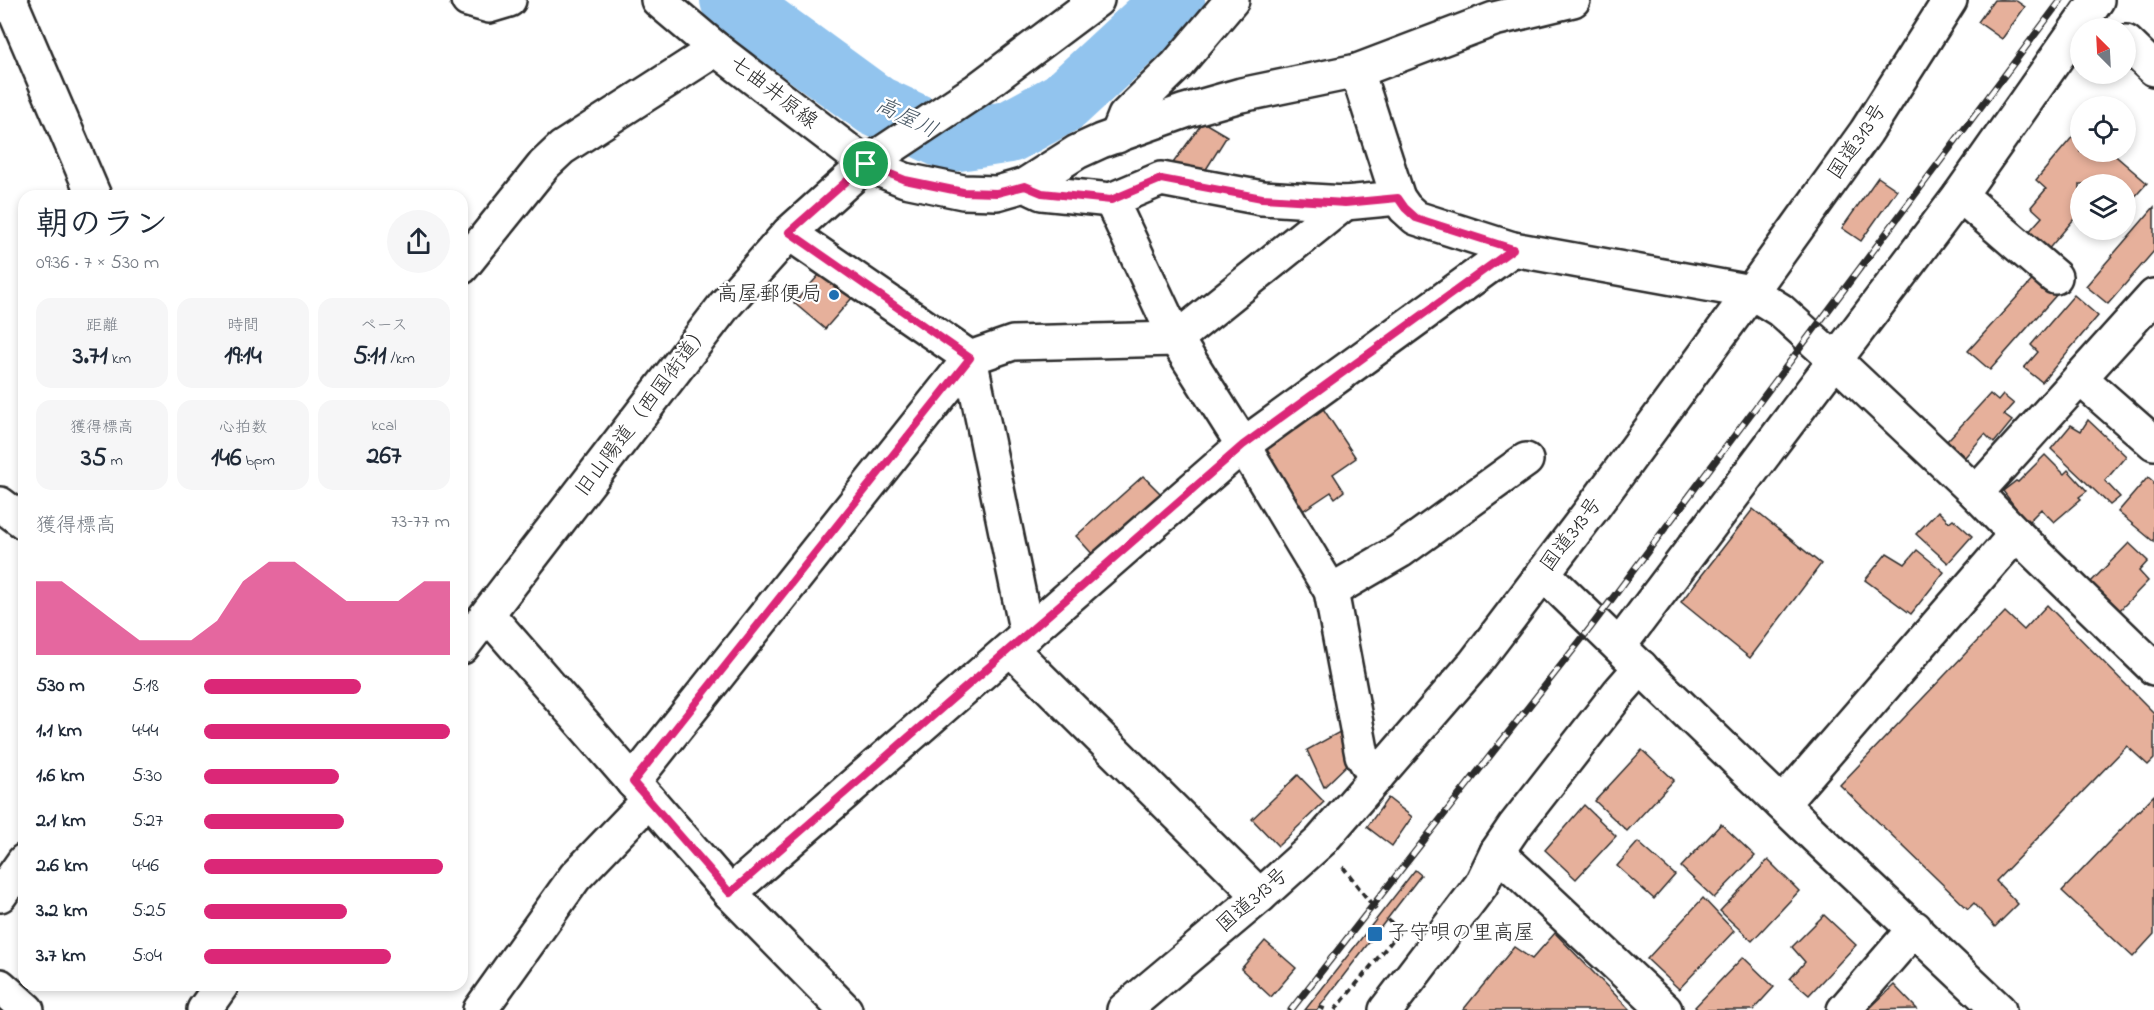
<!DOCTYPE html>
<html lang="ja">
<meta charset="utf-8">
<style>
:root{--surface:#fff;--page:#f6f6f7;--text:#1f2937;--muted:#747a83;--accent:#db2777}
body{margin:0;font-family:"Indie Flower","Klee One",sans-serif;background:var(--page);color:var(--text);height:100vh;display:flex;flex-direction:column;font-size:22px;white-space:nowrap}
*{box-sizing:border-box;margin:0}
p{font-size:20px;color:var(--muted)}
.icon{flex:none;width:33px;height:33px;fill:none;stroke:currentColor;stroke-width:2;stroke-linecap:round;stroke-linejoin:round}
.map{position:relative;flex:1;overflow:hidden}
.drawer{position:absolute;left:18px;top:190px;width:450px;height:801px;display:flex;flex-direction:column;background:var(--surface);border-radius:18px;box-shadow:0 3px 9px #0003}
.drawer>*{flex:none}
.needle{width:39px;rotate:336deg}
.tools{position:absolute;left:2070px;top:18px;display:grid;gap:12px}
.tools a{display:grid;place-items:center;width:66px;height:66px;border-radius:50%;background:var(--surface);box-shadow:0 3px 9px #0003;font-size:30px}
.pin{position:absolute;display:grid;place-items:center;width:51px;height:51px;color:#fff;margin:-26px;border:3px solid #fff;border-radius:50%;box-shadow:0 2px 6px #0007}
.round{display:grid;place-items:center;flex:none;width:63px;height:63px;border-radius:32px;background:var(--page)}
.overview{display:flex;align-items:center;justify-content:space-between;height:102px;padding:0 18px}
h1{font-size:33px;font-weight:700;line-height:45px}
.metrics{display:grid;grid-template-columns:repeat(3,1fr);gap:9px;height:102px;padding:6px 18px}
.metrics div{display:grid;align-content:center;border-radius:15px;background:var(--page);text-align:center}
.metrics b{font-size:26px;font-weight:700}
.metrics small{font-size:16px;font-weight:400}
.metrics p{font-size:16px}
.chart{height:168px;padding:12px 18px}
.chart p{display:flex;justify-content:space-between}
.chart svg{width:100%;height:108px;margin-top:6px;fill:var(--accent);opacity:.7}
ul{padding:0 18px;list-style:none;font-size:20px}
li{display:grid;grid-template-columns:96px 72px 1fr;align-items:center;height:45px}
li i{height:15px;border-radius:8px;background:var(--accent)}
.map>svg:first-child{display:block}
</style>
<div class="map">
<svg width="2154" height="1010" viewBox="0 0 2154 1010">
<rect width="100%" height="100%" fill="#fff"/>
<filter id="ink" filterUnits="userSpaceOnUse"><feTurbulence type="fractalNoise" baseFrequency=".0167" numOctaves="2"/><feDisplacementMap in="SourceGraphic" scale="12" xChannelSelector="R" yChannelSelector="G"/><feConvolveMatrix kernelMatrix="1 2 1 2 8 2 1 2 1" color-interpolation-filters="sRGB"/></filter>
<g filter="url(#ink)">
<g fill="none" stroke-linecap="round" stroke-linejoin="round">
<path stroke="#92c4ee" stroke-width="62" d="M 731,0 L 876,106 L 951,141 L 1009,132 L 1064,102 L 1174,0"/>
</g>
<g fill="#e6b09b" stroke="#2b2b2b" stroke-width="1.5">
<path d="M 1994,0 L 2015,0 L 2025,7 L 2002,39 L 1978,22 Z"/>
<path d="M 1203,122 L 1227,136 L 1200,179 L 1173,163 Z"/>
<path d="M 2080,128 L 2080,152 L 2111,152 L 2147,183 L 2132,200 L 2126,194 L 2126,184 L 2080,184 L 2080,212 L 2046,252 L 2026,235 L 2042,217 L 2031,207 L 2046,189 L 2036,180 Z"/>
<path d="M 1878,177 L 1897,190 L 1861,241 L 1842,228 Z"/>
<path d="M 2154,207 L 2154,251 L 2108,304 L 2086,286 Z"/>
<path d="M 827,266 L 858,291 L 825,329 L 794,303 Z"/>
<path d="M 2037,275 L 2058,293 L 1990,370 L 1968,351 Z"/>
<path d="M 2074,295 L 2098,316 L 2042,382 L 2024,368 L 2038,352 L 2031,345 Z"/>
<path d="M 1990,394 L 1998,401 L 2003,395 L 2014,404 L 2004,415 L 2012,421 L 1994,443 L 1985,434 L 1965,457 L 1947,441 Z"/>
<path d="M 1322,407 L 1356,458 L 1333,474 L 1344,491 L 1335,498 L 1331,492 L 1298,514 L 1256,451 Z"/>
<path d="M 2088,420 L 2126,456 L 2105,481 L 2120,497 L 2110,505 L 2051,449 L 2071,425 L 2081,431 Z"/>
<path d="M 2045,455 L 2064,474 L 2068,470 L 2087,491 L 2079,497 L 2081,499 L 2054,522 L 2041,509 L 2027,523 L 2003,491 L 2016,481 L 2018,482 Z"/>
<path d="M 1143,476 L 1163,496 L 1095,557 L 1076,536 Z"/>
<path d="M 2148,477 L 2154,482 L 2154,542 L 2118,512 Z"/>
<path d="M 1753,509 L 1821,564 L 1750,658 L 1681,602 Z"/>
<path d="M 1938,511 L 1949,522 L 1953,519 L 1972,536 L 1948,563 L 1916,534 Z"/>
<path d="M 2129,543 L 2148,561 L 2139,571 L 2148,581 L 2117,613 L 2088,585 Z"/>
<path d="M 1917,550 L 1944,572 L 1911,614 L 1865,580 L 1887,553 L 1905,564 Z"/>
<path d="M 2047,605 L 2154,713 L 2154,759 L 2148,765 L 2127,746 L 1996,881 L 2018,904 L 1995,927 L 1974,903 L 1968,909 L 1840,785 L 2005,612 L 2024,630 Z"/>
<path d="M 1345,729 L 1354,758 L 1324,787 L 1307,750 Z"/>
<path d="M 1642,750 L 1674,780 L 1627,831 L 1595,801 Z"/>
<path d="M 1298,775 L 1324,802 L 1278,846 L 1252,819 Z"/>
<path d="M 2154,795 L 2154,934 L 2133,957 L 2062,891 Z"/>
<path d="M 1388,798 L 1412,817 L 1392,846 L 1367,827 Z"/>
<path d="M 1584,805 L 1616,836 L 1576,879 L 1545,850 Z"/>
<path d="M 1721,824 L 1755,856 L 1714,898 L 1681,867 Z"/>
<path d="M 1638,842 L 1675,875 L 1654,899 L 1617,866 Z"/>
<path d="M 1768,860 L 1799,891 L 1752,941 L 1720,911 Z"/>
<path d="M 1415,870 L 1421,875 L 1317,1010 L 1305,1010 Z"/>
<path d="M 1703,898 L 1734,931 L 1679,989 L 1647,959 Z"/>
<path d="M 1824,915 L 1856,945 L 1809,995 L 1790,979 L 1805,962 L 1792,947 Z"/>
<path d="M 1555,933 L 1630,1010 L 1463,1010 L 1514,947 L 1532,959 Z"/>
<path d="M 1265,941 L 1296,968 L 1271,997 L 1241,969 Z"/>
<path d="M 1743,957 L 1774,987 L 1753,1010 L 1698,1010 L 1695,1007 Z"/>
<path d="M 1894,985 L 1917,1009 L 1868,1010 Z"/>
</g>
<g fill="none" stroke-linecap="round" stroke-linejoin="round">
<defs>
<g id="minor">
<path d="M 10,0 L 94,196"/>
<path d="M 468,0 L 489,6 L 509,0"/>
<path d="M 2126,42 L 2154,69"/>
<path d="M 1357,71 L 1398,198 L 1405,208 L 1416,218 L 1513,249 L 1751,292 L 1780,310 L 1834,359 L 1976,493 L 2016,534 L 2154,668"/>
<path d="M 1117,136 L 1125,116 L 1177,65 L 1232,0"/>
<path d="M 1025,185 L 1042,193 L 1111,200 L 1161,179 L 1262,198 L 1345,203 L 1398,198"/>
<path d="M 1960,195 L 2055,277"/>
<path d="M 1111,200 L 1176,339 L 1243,445 L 1331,591 L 1362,755 L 1376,778"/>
<path d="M 789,233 L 970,358 L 1013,343 L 1176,339 L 1345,203"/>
<path d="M 462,267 L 544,165 L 562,148 L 716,49"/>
<path d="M 970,358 L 1027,634"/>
<path d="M 2080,378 L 2154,443"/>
<path d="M 1976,493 L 2154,296"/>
<path d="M 0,504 L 24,522"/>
<path d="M 1331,591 L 1400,551 L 1526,460"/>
<path d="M 488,615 L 730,893 L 845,1010"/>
<path d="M 1619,646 L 1960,195 L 2097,0"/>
<path d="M 462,647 L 724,306 L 789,233 L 866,164 L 905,180 L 963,192 L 997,193 L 1025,185 L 1077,152 L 1101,141 L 1185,111 L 1241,95 L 1357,71 L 1494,19 L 1573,0"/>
<path d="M 1011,649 L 1260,896"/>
<path d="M 633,782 L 970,358"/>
<path d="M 1782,804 L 2016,534"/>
<path d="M 1497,852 L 1665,1010"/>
<path d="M 730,893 L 1243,445 L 1513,249"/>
<path d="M 0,895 L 24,861"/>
<path d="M 0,986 L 27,1010"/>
<path d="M 204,1010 L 221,986"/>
<path d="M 480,1010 L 575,877 L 649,800"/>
<path d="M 1386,1010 L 1481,885 L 1497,852 L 1514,827 L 1620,691 L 1641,667"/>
<path d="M 1844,1010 L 1915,928"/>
</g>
<path id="tertiary" d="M 1543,573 L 1817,838 L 1999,1010"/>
<path id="secondary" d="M 658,0 L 716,49 L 866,164 L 977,90 L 1097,0"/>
<path id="trunk" d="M 1124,1010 L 1260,896 L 1321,841 L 1475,663 L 1592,509 L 1751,292 L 1866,132 L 1950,0"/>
</defs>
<use href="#minor" stroke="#2b2b2b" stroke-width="38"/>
<use href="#tertiary" stroke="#2b2b2b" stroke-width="38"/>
<use href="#secondary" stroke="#2b2b2b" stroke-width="38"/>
<use href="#trunk" stroke="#2b2b2b" stroke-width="38"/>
<g stroke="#2b2b2b" stroke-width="4" stroke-dasharray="6 4.5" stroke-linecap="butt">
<path d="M 1343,867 L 1376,910"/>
<path d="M 1388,920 L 1401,932"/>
<path d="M 1319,1007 L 1327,1010"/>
<path d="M 1335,1010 L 1400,931"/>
</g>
<use href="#minor" stroke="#fff" stroke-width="33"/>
<use href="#tertiary" stroke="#fff" stroke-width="33"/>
<use href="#secondary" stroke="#fff" stroke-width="33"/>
<use href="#trunk" stroke="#fff" stroke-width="33"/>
<defs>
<path id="rail" d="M 1291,1010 L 1591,627 L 2061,0"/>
</defs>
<use href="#rail" stroke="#2b2b2b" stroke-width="7"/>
<use href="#rail" stroke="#fff" stroke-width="4.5" stroke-dasharray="14" stroke-linecap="butt"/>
</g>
</g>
<g fill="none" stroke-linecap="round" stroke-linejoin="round" filter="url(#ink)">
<defs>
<path id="route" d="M 866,164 L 905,180 L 963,192 L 997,193 L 1025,186 L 1042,193 L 1111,200 L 1161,179 L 1262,198 L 1345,203 L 1398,198 L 1405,208 L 1416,218 L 1513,249 L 1243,445 L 730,893 L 633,782 L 970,358 L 789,232 Z"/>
</defs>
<use href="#route" stroke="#fff" stroke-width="12"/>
<use href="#route" stroke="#db2777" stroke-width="8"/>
</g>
<g fill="#1f6fb2" stroke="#fff" stroke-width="2">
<circle cx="834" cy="295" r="6"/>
<rect x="1367" y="926" width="16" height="16" rx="3"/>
</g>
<g text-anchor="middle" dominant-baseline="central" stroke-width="4.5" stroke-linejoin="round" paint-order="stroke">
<g font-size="21" fill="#2b2b2b" stroke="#fff">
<text transform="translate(773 93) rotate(38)">七曲井原線</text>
<text transform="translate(1858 142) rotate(-56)">国道313号</text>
<text transform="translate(644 411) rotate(-53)">旧山陽道（西国街道）</text>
<text transform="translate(1572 535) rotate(-53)">国道313号</text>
<text transform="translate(1253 901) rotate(-41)">国道313号</text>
</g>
<g font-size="21" fill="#2b2b2b" stroke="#fff" text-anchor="end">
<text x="822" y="295">高屋郵便局</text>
<text x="1388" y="934" text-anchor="start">子守唄の里高屋</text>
</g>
<g font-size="22" font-style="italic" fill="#4a5966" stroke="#fff">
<text transform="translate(906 119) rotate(26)">高屋川</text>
</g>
</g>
</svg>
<div class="tools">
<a><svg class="needle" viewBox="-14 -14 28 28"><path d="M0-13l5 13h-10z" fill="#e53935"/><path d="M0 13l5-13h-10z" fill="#747a83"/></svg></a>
<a><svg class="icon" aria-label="locate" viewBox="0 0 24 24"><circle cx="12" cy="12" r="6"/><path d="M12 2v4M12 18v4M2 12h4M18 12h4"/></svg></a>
<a><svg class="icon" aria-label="layers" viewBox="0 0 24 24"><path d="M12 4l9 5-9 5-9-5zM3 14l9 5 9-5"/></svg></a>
</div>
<div class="pin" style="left:866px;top:164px;background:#1e9e55"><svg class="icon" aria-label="arrive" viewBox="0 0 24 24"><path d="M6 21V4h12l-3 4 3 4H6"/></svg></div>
<section class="drawer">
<div class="overview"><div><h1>朝のラン</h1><p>09:36 · 7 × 530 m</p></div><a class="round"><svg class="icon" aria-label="share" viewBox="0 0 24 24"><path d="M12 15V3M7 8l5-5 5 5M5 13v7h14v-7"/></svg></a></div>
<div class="metrics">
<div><p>距離</p><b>3.71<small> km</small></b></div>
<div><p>時間</p><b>19:14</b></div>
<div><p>ペース</p><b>5:11<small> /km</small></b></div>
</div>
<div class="metrics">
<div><p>獲得標高</p><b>35<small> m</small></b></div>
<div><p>心拍数</p><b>146<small> bpm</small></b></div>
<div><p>kcal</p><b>267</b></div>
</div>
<div class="chart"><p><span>獲得標高</span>73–77 m</p>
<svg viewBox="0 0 160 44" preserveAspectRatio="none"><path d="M0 44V14L10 14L20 22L30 30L40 38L50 38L60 38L70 30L80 14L90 6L100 6L110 14L120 22L130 22L140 22L150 14L160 14V44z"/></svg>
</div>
<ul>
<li><b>530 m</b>5:18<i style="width:64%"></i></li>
<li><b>1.1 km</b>4:44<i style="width:100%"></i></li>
<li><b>1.6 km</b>5:30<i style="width:55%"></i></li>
<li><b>2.1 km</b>5:27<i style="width:57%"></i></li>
<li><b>2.6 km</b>4:46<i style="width:97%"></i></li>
<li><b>3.2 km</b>5:25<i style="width:58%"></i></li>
<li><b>3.7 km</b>5:04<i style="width:76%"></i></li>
</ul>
</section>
</div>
